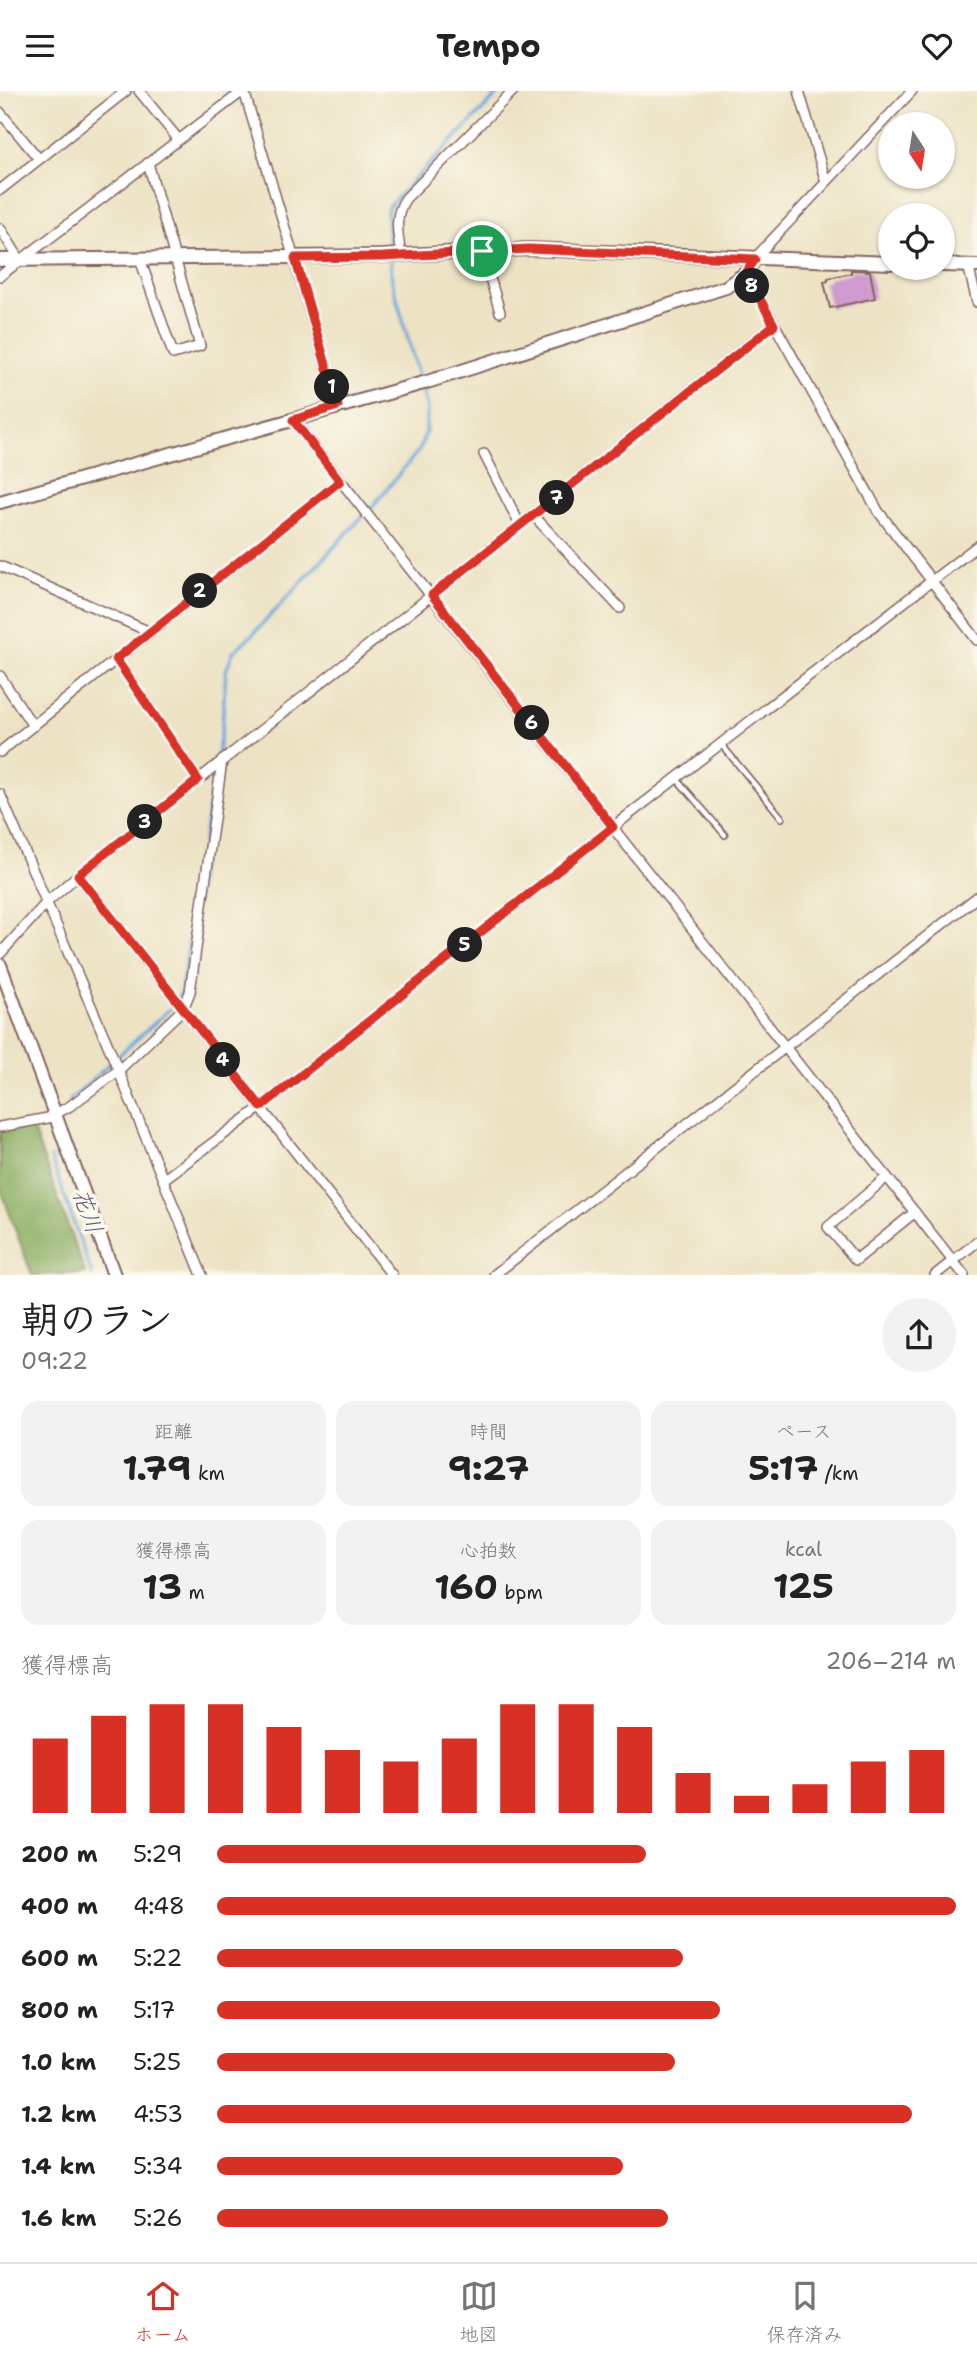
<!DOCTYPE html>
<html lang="ja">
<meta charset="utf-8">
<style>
:root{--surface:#fff;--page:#f2f2f2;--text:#222;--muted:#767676;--line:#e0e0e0;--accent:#d93025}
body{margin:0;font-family:"Shantell Sans","Klee One",sans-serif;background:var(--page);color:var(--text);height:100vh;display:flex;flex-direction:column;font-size:26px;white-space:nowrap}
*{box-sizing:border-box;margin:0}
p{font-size:23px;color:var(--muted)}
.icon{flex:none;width:38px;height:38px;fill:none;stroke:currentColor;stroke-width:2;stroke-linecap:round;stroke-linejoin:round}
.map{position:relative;height:1184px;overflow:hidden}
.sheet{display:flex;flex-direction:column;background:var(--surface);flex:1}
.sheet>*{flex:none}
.needle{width:46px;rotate:168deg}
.controls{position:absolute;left:878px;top:21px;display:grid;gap:14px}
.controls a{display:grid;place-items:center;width:77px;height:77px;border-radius:50%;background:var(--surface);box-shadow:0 2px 5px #0004;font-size:35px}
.pin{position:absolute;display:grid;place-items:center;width:60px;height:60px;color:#fff;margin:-30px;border:4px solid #fff;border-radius:50%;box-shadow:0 2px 7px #0007}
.km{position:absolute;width:35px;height:35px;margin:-18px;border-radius:50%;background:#222;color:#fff;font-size:19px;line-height:35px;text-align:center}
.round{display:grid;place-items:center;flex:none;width:74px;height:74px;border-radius:37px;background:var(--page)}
.head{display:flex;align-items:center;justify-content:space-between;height:119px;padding:0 21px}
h1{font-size:38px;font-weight:700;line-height:52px}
.metrics{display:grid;grid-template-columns:repeat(3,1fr);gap:10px;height:119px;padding:7px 21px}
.metrics div{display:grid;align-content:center;border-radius:18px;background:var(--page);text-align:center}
.metrics b{font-size:35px;font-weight:700}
.metrics small{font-size:19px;font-weight:400}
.metrics p{font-size:19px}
.chart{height:196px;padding:14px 21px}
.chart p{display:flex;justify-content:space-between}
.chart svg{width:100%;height:126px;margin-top:7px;stroke:var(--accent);stroke-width:6}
ul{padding:0 21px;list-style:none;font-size:23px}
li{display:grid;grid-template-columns:112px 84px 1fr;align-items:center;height:52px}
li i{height:18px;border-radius:9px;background:var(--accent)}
header{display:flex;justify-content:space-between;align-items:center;height:91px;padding:0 21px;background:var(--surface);font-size:32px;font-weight:700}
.tabs{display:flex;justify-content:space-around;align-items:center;height:98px;border-top:2px solid var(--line);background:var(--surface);font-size:19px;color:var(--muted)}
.tabs a{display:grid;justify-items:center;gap:4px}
.tabs .current{color:var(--accent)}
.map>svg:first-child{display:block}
</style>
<header><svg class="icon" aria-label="menu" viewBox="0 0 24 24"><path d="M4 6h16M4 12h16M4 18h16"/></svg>Tempo<svg class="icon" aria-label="heart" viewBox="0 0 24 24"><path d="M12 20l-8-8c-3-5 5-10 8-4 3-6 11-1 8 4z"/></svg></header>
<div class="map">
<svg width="977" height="1184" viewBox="0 0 977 1184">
<rect width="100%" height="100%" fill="#fbf7ec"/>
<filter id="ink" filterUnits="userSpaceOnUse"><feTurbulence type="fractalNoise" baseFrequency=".0143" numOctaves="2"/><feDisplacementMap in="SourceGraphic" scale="14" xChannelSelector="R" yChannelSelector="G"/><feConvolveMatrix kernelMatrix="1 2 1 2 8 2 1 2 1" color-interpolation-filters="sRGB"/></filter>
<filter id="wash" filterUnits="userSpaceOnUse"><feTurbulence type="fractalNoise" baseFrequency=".00686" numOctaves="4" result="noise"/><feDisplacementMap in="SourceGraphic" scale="28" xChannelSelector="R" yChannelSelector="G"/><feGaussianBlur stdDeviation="1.57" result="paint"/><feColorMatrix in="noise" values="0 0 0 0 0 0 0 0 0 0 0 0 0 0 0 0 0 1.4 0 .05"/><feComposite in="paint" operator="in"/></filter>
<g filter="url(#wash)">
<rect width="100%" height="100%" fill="#ede3c4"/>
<path fill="#8bae62" stroke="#6a6646" stroke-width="2" d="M 32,1036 L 85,1182 L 32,1184 L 0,1096 L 0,1041 Z"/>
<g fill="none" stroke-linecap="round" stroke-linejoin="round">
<g stroke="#6ba8dd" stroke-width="3.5">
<path d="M 216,672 L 222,636 L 226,580 L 233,561 L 254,542 L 377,410 L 420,358 L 426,340 L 427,317 L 392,190 L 387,122 L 389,115 L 501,0"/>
<path d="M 70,1009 L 171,917 L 181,902 L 214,680"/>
<path d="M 51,1067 L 92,1184"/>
</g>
</g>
<g id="blocks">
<path fill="#cf9acf" d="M 851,179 L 870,180 L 875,207 L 830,217 L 824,191 L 828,190 L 828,187 L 851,182 Z"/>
</g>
</g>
<g filter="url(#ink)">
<use href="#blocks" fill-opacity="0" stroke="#836461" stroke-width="2"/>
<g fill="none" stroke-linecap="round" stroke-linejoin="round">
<defs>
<g id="lane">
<path d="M 721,653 L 782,727"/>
<path d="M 676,687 L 725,744"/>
</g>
<g id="street">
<path d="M 139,0 L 178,48"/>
<path d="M 244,0 L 338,315"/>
<path d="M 799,0 L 826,91"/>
<path d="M 0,21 L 39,68"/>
<path d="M 0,99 L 126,0"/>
<path d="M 0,137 L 20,169"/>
<path d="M 482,160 L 500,221"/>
<path d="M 401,165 C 398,143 393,125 406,107 L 513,0"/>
<path d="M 755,167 L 912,0"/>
<path d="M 140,168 L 173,263 L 200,255 L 148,72"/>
<path d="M 968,174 L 977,211"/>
<path d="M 746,182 L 878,420 L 977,549"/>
<path d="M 0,185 L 243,0"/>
<path d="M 293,329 L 964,1184"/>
<path d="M 484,363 L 520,434"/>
<path d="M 534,425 L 620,517"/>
<path d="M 0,475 L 150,541"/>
<path d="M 116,568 L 198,689"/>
<path d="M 0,585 L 33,635"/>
<path d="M 0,661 L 340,390"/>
<path d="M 0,703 L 110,959 L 202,1184"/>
<path d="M 78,784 L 392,1184"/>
<path d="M 0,863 L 47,811 L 78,784 L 773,234"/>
<path d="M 0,1036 L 48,1027 L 70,1015 L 119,979 L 183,918 L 190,901 L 222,670"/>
<path d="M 887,1086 L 828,1136 L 856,1169 L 915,1121"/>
<path d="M 164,1088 L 261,1016 L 613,736 L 977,455"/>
<path d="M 494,1184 L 977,806"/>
<path d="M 935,1184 L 977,1151"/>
</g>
<g id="secondary">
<path d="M 0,169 L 383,165 L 529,158 L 891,172"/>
<path d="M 943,174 L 977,175"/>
<path d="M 0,411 L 427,291 L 726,196 L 746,182 L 755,168"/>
<path d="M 0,874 L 114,1184"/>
</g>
</defs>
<use href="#lane" stroke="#836461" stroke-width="8"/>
<use href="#street" stroke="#836461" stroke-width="12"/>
<use href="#secondary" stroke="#836461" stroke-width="16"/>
<use href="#lane" stroke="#fff" stroke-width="4.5"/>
<use href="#street" stroke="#fff" stroke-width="9"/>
<use href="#secondary" stroke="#fff" stroke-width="12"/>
</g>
</g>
<g fill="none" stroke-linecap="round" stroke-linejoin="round" filter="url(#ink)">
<defs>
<path id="route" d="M 529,158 L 755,168 L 746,182 L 774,234 L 432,504 L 613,736 L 261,1016 L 78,784 L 198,689 L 116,568 L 340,390 L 293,329 L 338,315 L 295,167 L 383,166 Z"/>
</defs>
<use href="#route" stroke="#fff" stroke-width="14"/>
<use href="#route" stroke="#d93025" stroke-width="9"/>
</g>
<g text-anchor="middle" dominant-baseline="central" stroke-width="7" stroke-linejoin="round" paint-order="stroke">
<g font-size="23" font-style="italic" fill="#575672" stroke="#fbf7ec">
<text transform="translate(88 1120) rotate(70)">花川</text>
</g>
</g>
</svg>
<div class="controls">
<a><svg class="needle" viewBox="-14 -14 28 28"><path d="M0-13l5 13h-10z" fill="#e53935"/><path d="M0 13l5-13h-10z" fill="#767676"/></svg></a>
<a><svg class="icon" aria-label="locate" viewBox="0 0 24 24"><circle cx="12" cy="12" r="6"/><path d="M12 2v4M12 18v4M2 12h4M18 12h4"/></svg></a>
</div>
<div class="pin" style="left:482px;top:160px;background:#1e9e55"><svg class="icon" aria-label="arrive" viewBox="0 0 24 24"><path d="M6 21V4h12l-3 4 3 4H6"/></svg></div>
<b class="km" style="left:332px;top:296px">1</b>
<b class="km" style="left:200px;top:500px">2</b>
<b class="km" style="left:145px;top:731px">3</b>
<b class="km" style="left:223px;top:969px">4</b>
<b class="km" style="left:465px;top:854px">5</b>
<b class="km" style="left:532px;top:632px">6</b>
<b class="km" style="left:557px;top:407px">7</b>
<b class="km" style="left:752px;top:195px">8</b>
</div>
<section class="sheet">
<div class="head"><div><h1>朝のラン</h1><p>09:22</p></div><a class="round"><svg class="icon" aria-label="share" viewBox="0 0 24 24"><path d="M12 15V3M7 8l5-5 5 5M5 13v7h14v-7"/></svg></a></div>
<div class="metrics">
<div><p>距離</p><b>1.79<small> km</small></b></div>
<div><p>時間</p><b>9:27</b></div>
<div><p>ペース</p><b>5:17<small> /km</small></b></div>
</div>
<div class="metrics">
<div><p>獲得標高</p><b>13<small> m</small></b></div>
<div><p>心拍数</p><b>160<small> bpm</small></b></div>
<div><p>kcal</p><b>125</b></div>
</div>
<div class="chart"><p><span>獲得標高</span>206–214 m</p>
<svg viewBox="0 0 160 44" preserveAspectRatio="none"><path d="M5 44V18M15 44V10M25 44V6M35 44V6M45 44V14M55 44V22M65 44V26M75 44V18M85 44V6M95 44V6M105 44V14M115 44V30M125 44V38M135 44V34M145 44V26M155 44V22"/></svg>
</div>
<ul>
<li><b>200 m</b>5:29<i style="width:58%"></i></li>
<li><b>400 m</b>4:48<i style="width:100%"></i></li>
<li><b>600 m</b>5:22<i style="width:63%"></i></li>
<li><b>800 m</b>5:17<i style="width:68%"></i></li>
<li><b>1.0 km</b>5:25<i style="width:62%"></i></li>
<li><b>1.2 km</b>4:53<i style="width:94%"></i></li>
<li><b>1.4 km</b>5:34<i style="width:55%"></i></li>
<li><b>1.6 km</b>5:26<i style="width:61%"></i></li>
</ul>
</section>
<nav class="tabs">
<a class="current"><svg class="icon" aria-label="home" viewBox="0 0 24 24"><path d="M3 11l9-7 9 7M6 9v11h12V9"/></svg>ホーム</a>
<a><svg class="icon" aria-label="map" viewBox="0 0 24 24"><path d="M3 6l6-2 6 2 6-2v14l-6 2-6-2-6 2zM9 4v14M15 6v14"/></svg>地図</a>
<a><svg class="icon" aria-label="saved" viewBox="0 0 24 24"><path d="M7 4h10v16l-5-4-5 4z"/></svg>保存済み</a>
</nav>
